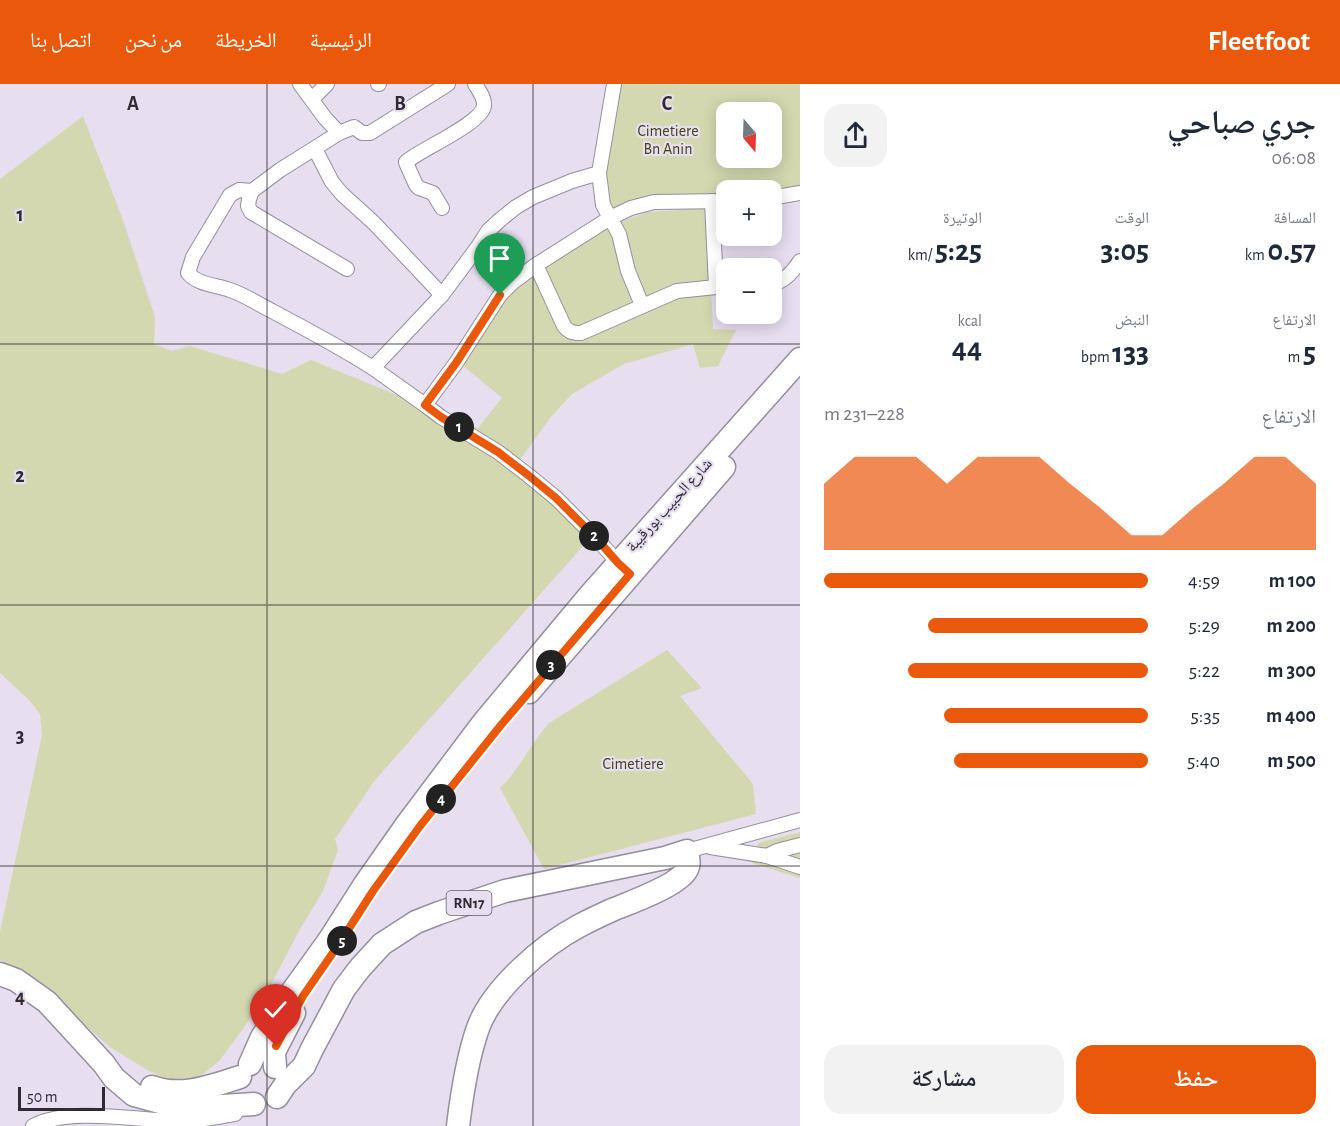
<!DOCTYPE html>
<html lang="ar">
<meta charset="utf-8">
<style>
:root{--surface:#fff;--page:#f2f2f3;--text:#1f2937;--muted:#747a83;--accent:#ea580c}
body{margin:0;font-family:"Alegreya Sans","Noto Naskh Arabic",sans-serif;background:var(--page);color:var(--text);direction:rtl;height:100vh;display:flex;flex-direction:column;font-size:22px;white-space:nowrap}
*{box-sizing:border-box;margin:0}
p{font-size:20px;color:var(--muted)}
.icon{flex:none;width:33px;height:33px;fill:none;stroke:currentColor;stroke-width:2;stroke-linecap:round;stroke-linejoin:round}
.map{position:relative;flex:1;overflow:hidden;direction:ltr}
.drawer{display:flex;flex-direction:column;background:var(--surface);width:540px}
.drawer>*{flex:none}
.needle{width:39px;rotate:161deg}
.buttons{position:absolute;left:716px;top:18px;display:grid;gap:12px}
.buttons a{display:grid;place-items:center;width:66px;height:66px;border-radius:12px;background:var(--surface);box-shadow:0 3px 15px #0003;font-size:30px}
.scale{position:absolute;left:18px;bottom:15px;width:87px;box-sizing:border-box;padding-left:6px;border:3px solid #2e2b32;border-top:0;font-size:16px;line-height:21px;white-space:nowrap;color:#2e2b32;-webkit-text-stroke:4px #e7def0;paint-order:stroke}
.pin{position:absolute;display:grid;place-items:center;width:51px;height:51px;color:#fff;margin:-62px -26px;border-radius:50% 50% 50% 0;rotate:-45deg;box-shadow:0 0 6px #0007}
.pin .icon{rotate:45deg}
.km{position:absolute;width:30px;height:30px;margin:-15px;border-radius:50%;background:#222;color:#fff;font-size:16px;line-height:30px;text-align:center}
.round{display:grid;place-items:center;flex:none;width:63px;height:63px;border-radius:18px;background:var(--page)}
.head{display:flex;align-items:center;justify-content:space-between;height:102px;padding:0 24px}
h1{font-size:33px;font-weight:600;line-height:45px}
.metrics{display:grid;grid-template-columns:repeat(3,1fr);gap:9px;height:102px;padding:6px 24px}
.metrics div{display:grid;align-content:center}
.metrics b{font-size:30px;font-weight:600}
.metrics small{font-size:16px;font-weight:400}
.metrics p{font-size:16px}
.chart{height:168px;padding:12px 24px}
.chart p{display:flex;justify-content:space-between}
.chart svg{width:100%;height:108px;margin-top:6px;fill:var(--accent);opacity:.7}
.primary-button{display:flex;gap:12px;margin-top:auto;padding:12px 24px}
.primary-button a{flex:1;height:69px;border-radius:18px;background:var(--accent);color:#fff;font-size:24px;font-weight:600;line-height:69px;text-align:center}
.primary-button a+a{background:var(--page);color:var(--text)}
ul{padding:0 24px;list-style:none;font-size:20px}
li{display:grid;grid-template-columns:96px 72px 1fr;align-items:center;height:45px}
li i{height:15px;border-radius:8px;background:var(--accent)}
header{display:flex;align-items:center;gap:36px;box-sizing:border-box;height:84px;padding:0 30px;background:var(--accent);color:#fff}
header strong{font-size:28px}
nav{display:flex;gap:33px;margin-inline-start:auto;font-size:21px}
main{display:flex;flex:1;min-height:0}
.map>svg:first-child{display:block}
</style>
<header>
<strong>Fleetfoot</strong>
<nav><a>الرئيسية</a><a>الخريطة</a><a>من نحن</a><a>اتصل بنا</a></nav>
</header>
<main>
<section class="drawer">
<div class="head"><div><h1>جري صباحي</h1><p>06:08</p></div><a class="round"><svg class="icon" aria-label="share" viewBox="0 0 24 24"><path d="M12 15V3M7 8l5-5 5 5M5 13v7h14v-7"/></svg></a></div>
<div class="metrics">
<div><p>المسافة</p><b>0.57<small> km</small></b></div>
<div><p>الوقت</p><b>3:05</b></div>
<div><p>الوتيرة</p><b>5:25<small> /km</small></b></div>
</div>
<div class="metrics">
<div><p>الارتفاع</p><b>5<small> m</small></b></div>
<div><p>النبض</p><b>133<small> bpm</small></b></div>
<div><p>kcal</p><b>44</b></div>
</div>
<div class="chart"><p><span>الارتفاع</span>228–231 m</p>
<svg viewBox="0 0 160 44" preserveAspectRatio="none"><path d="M0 44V17L10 6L20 6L30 6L40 17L50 6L60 6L70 6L80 17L90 27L100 38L110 38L120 27L130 17L140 6L150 6L160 17V44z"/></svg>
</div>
<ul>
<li><b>100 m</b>4:59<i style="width:100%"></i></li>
<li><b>200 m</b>5:29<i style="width:68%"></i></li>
<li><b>300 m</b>5:22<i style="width:74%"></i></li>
<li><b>400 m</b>5:35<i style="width:63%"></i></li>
<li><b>500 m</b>5:40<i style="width:60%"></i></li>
</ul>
<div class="primary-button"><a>حفظ</a><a>مشاركة</a></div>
</section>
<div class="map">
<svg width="800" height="1042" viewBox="0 0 800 1042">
<rect width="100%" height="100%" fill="#e7def0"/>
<g fill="#d4d8b0" fill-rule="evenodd">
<path d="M 618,0 L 800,0 L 800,103 L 771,108 L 771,106 L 726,106 L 726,111 L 607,127 L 604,98 ZM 726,28 L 771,28 L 771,74 L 726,74 Z"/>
<path d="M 83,32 L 123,136 L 155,233 L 154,260 L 172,267 L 190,262 L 282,290 L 311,276 L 478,344 L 502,314 L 461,280 L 503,213 L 535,185 L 555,160 L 648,128 L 707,124 L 713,245 L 736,246 L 718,282 L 700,284 L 693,260 L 624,280 L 572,310 L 551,333 L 516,381 L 591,453 L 375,696 L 335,755 L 338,766 L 323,807 L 299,847 L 269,904 L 245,942 L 220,976 L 202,991 L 187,996 L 170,996 L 149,987 L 110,963 L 27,890 L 0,876 L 0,848 L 42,651 L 40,630 L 29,616 L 0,589 L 0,95 Z"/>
<path d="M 667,566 L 702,604 L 680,612 L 753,700 L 756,730 L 544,785 L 500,704 C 520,685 531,659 549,639 Z"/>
<path d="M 800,748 L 800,794 L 752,779 L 758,759 Z"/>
</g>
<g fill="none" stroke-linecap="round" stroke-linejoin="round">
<defs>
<g id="minor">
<path d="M 300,0 L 325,34 L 339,49"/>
<path d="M 378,0 L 379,0"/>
<path d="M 312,15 L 327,0"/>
<path d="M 315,65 L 332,98 L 342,110 L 374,139 L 442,211"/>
<path d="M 599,89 L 614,0"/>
<path d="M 252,107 L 239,106 L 230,111 L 193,173 L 188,189 C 198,201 217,201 230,206 C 245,211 258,220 272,227 C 306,245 340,263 373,284 L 442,211 L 477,164 L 488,147 L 501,135 L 516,123 L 533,113 L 572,97 L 599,89 L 603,121 L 619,150 L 628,187 L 642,221"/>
<path d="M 771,114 L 800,109"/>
<path d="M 712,117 L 716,203"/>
<path d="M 442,124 L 433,109 L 419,104 L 416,101 L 407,81 L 406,78 C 421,65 481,40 484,22 C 485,14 479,7 475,0"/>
<path d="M 536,181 L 564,242 C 569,248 572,249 581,249 L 677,207 L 726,202"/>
<path d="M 347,185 L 251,128 L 248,122 L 249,115 L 252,107 L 280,86 L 339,49 L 354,43 L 362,49 L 370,49 L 448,0"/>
<path d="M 771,201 C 784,198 793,188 800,177"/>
<path d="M 373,284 L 425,321"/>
<path d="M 622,483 L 596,454 L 556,414 L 528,391 L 498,368 L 441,333 L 425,321 L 456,279 L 500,211 L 513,198 L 536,181 L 610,134 L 631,124 L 654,118 L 726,117"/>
<path d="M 710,763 L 767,772 L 800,783"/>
<path d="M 687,767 L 800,736"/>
<path d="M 767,772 L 777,767 L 800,761"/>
<path d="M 33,1042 C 69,1023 135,1036 175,1037 C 196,1037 215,1034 235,1030"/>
</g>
<g id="primary">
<path d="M 529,608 L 724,383"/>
<path d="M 0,890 L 16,896 L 47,918 L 104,980 L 114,994 L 134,1011 L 174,1022 L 191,1024 L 254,1020"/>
<path d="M 250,980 L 262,953 L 289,912 L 330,855 L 365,800 L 407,740 L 483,639 L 589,512 L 800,275"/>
<path d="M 275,983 L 274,968 L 294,929"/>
<path d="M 152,1003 C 181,1014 211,1002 240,993"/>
<path d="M 277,1013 L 285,1001 L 304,982 L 312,965 L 344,905 L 360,884 L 382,860 L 416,838 L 439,829 L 505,807 L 665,774 L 687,767 C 688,773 690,780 687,785 C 680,801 629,819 612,826 C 601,831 590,836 579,842 C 543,861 492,905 478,944 C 467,975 462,1009 458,1042"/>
</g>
</defs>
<use href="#minor" stroke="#968e9e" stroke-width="16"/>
<use href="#primary" stroke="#968e9e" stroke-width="25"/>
<use href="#minor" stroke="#fff" stroke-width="14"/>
<use href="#primary" stroke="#fff" stroke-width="22"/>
</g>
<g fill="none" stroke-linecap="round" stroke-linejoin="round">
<defs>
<path id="route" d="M 276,962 L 303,912 L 339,860 L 373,807 L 420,742 L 501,641 L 630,490 L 618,479 L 596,454 L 556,414 L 528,391 L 498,368 L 441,333 L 425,321 L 456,279 L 500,211"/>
</defs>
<use href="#route" stroke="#fff" stroke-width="12"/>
<use href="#route" stroke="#ea580c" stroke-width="8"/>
</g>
<path fill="none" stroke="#2e2b32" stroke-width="1.5" stroke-opacity="0.55" d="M 267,0 L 267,1042M 533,0 L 533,1042M 0,260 L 800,260M 0,521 L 800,521M 0,782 L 800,782"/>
<g text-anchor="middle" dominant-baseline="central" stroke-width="4.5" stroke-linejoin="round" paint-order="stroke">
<rect fill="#e7def0" stroke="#66616b" stroke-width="1.5" x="446.5" y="807" width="45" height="24" rx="4.5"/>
<g font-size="15" font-weight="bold" fill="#2e2b32">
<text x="469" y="819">RN17</text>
</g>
<g font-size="16" fill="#414415" stroke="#e7def0">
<text x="668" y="47">Cimetiere<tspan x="668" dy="18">Bn Anin</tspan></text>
<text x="633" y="680">Cimetiere</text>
</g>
<g font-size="16" fill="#2e2b32" stroke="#e7def0">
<text transform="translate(669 421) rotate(-48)">شارع الحبيب بورقيبة</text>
</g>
</g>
<g font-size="20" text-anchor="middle" font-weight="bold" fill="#2e2b32" stroke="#e7def0" stroke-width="4.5" stroke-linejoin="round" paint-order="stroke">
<text x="133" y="26">A</text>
<text x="400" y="26">B</text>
<text x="667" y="26">C</text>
<text x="20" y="137">1</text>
<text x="20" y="398">2</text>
<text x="20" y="658">3</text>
<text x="20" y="919">4</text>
</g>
</svg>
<div class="buttons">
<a><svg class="needle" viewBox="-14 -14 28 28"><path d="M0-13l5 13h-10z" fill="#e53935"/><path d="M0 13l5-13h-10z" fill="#747a83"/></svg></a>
<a>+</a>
<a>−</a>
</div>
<div class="scale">50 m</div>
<div class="pin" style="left:500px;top:211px;background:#1e9e55"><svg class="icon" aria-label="arrive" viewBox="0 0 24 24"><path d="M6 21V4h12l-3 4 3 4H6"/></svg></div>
<div class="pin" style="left:276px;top:962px;background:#d93025"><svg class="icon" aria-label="check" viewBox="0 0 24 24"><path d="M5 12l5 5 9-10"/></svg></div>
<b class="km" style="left:459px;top:343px">1</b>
<b class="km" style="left:594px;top:452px">2</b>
<b class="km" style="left:551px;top:581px">3</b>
<b class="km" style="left:441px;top:715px">4</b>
<b class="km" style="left:342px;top:857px">5</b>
</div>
</main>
